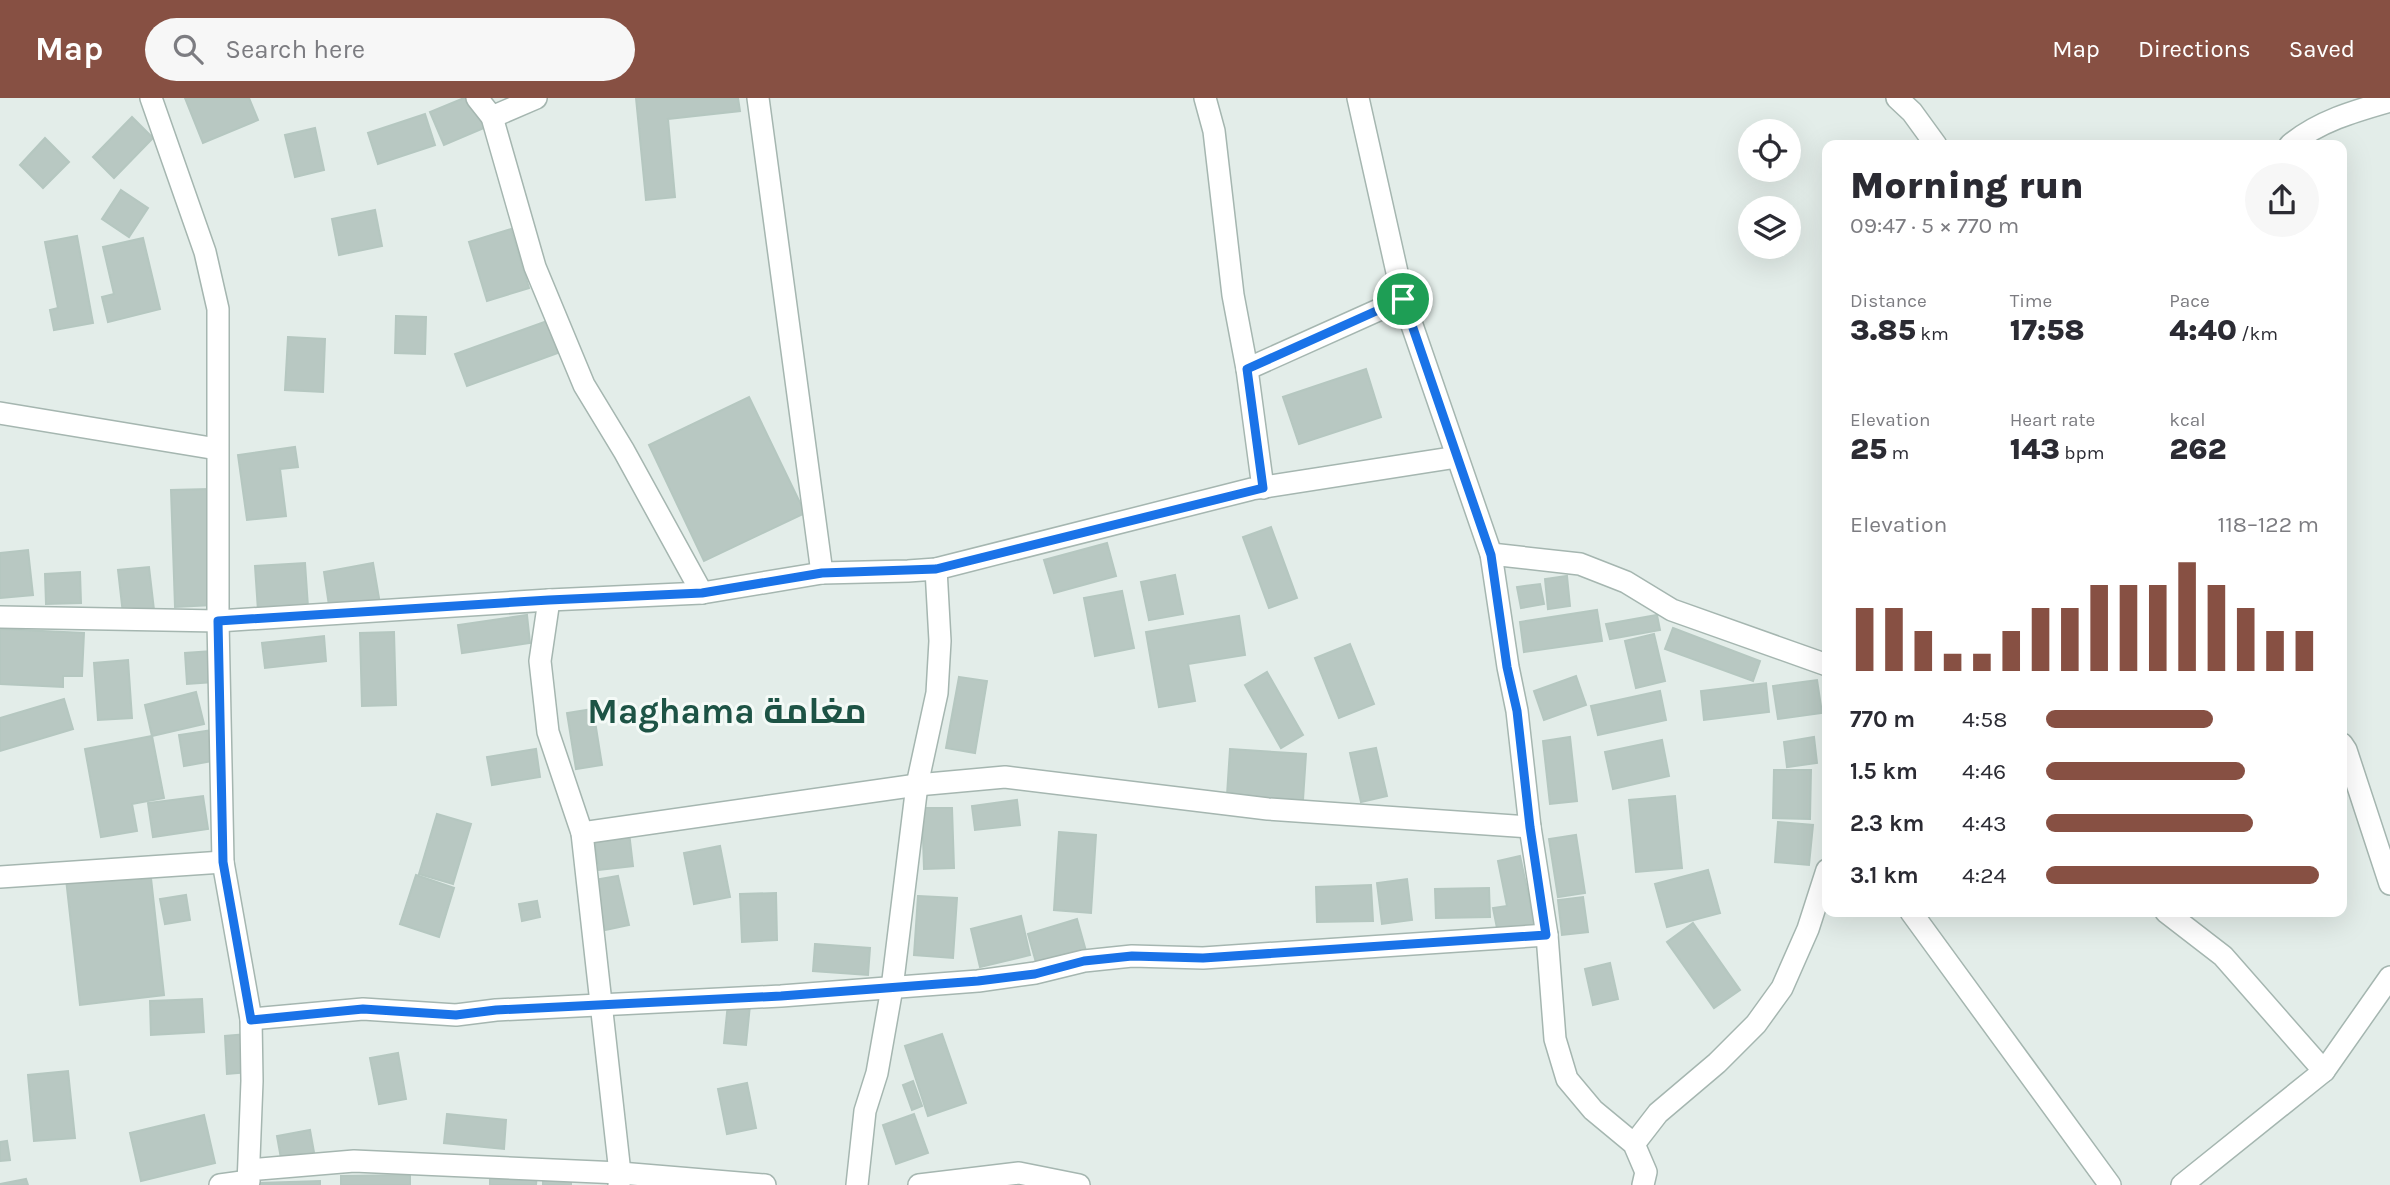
<!DOCTYPE html>
<meta charset="utf-8">
<style>
:root{--surface:#fff;--page:#f7f7f7;--text:#2b2b33;--muted:#7c7c81;--accent:#875043}
body{margin:0;font-family:Karla,Cairo,sans-serif;background:var(--page);color:var(--text);height:100vh;display:flex;flex-direction:column;font-size:26px;white-space:nowrap}
*{box-sizing:border-box;margin:0}
p{font-size:23px;color:var(--muted)}
.icon{flex:none;width:38px;height:38px;fill:none;stroke:currentColor;stroke-width:2;stroke-linecap:round;stroke-linejoin:round}
.map{position:relative;flex:1;overflow:hidden}
.panel{position:absolute;left:1822px;top:42px;width:525px;height:777px;display:flex;flex-direction:column;background:var(--surface);border-radius:14px;box-shadow:0 7px 28px #0002}
.panel>*{flex:none}
.tools{position:absolute;left:1738px;top:21px;display:grid;gap:14px}
.tools a{display:grid;place-items:center;width:63px;height:63px;border-radius:50%;background:var(--surface);box-shadow:0 7px 28px #0002;font-size:35px}
.pin{position:absolute;display:grid;place-items:center;width:60px;height:60px;color:#fff;margin:-30px;border:4px solid #fff;border-radius:50%;box-shadow:0 2px 7px #0007}
.round{display:grid;place-items:center;flex:none;width:74px;height:74px;border-radius:37px;background:var(--page)}
.overview{display:flex;align-items:center;justify-content:space-between;height:119px;padding:0 28px}
h1{font-size:38px;font-weight:800;line-height:52px}
.stats{display:grid;grid-template-columns:repeat(3,1fr);gap:10px;height:119px;padding:7px 28px}
.stats div{display:grid;align-content:center}
.stats b{font-size:30px;font-weight:800}
.stats small{font-size:19px;font-weight:400}
.stats p{font-size:19px}
.chart{height:196px;padding:14px 28px}
.chart p{display:flex;justify-content:space-between}
.chart svg{width:100%;height:126px;margin-top:7px;stroke:var(--accent);stroke-width:6}
ul{padding:0 28px;list-style:none;font-size:23px}
li{display:grid;grid-template-columns:112px 84px 1fr;align-items:center;height:52px}
li i{height:18px;border-radius:9px;background:var(--accent)}
header{display:flex;align-items:center;gap:42px;box-sizing:border-box;height:98px;padding:0 35px;background:var(--accent);color:#fff}
header strong{font-size:33px}
nav{display:flex;gap:38px;margin-inline-start:auto;font-size:24px}
.search{width:490px;height:63px;background:var(--page);display:flex;align-items:center;gap:18px;box-sizing:border-box;padding:0 24px;border-radius:38px;color:var(--muted);font-size:26px}
.map>svg:first-child{display:block}
</style>
<header>
<strong>Map</strong>
<div class="search"><svg class="icon" aria-label="search" viewBox="0 0 24 24"><circle cx="10" cy="10" r="6"/><path d="M15 15l6 6"/></svg>Search here</div>
<nav><a>Map</a><a>Directions</a><a>Saved</a></nav>
</header>
<div class="map">
<svg width="2390" height="1087" viewBox="0 0 2390 1087">
<rect width="100%" height="100%" fill="#e3ede9"/>
<g fill="#b8c8c2" stroke="#b5c7c0" stroke-width="2">
<path d="M 185,0 L 249,0 L 258,22 L 203,45 Z"/>
<path d="M 464,0 L 472,0 L 484,30 L 444,47 L 430,14 Z"/>
<path d="M 636,0 L 738,0 L 740,13 L 668,21 L 675,99 L 646,102 Z"/>
<path d="M 425,16 L 435,47 L 378,66 L 368,35 Z"/>
<path d="M 132,19 L 153,40 L 114,80 L 93,59 Z"/>
<path d="M 315,30 L 324,72 L 295,79 L 285,37 Z"/>
<path d="M 45,40 L 69,64 L 43,90 L 20,67 Z"/>
<path d="M 121,92 L 148,110 L 129,139 L 102,121 Z"/>
<path d="M 375,112 L 382,148 L 339,157 L 332,121 Z"/>
<path d="M 511,131 L 529,190 L 487,203 L 469,144 Z"/>
<path d="M 77,138 L 93,225 L 54,232 L 50,212 L 58,210 L 45,144 Z"/>
<path d="M 143,140 L 160,211 L 108,224 L 102,199 L 114,196 L 103,149 Z"/>
<path d="M 396,218 L 426,219 L 425,256 L 395,255 Z"/>
<path d="M 547,223 L 558,255 L 467,288 L 455,256 Z"/>
<path d="M 288,239 L 325,241 L 323,294 L 285,292 Z"/>
<path d="M 1366,271 L 1381,319 L 1299,346 L 1283,299 Z"/>
<path d="M 749,299 L 805,415 L 704,463 L 649,347 Z"/>
<path d="M 295,349 L 298,369 L 280,371 L 286,418 L 247,422 L 238,357 Z"/>
<path d="M 209,391 L 213,507 L 175,509 L 171,392 Z"/>
<path d="M 1271,429 L 1297,500 L 1269,510 L 1243,439 Z"/>
<path d="M 1107,445 L 1116,478 L 1054,495 L 1044,462 Z"/>
<path d="M 28,452 L 33,497 L 0,500 L 0,455 Z"/>
<path d="M 305,465 L 308,509 L 258,513 L 255,468 Z"/>
<path d="M 373,465 L 380,506 L 330,514 L 324,474 Z"/>
<path d="M 149,469 L 154,512 L 123,516 L 118,472 Z"/>
<path d="M 80,474 L 81,505 L 46,506 L 45,476 Z"/>
<path d="M 1175,477 L 1183,516 L 1149,522 L 1141,484 Z"/>
<path d="M 1567,478 L 1570,508 L 1548,511 L 1545,481 Z"/>
<path d="M 1540,486 L 1544,506 L 1521,510 L 1517,489 Z"/>
<path d="M 1122,493 L 1134,550 L 1095,558 L 1084,500 Z"/>
<path d="M 1597,512 L 1602,543 L 1524,554 L 1520,524 Z"/>
<path d="M 527,517 L 530,545 L 462,555 L 458,527 Z"/>
<path d="M 1657,517 L 1660,532 L 1610,541 L 1606,526 Z"/>
<path d="M 1239,518 L 1245,557 L 1188,566 L 1195,603 L 1159,609 L 1146,534 Z"/>
<path d="M 1673,530 L 1760,563 L 1753,583 L 1665,551 Z"/>
<path d="M 0,531 L 84,535 L 82,578 L 63,578 L 63,589 L 0,586 Z"/>
<path d="M 394,534 L 396,607 L 362,608 L 360,535 Z"/>
<path d="M 1654,536 L 1665,583 L 1636,590 L 1625,543 Z"/>
<path d="M 324,538 L 326,563 L 265,570 L 262,545 Z"/>
<path d="M 1350,546 L 1374,606 L 1339,620 L 1315,560 Z"/>
<path d="M 212,553 L 214,584 L 187,586 L 185,555 Z"/>
<path d="M 128,562 L 132,620 L 98,622 L 94,565 Z"/>
<path d="M 1267,574 L 1303,637 L 1281,650 L 1245,587 Z"/>
<path d="M 1576,578 L 1586,607 L 1544,622 L 1534,593 Z"/>
<path d="M 959,579 L 987,583 L 975,655 L 946,650 Z"/>
<path d="M 1817,582 L 1822,615 L 1778,621 L 1773,588 Z"/>
<path d="M 1766,585 L 1769,614 L 1704,622 L 1701,593 Z"/>
<path d="M 1660,593 L 1666,622 L 1598,637 L 1591,608 Z"/>
<path d="M 196,594 L 204,626 L 152,638 L 145,607 Z"/>
<path d="M 64,601 L 73,631 L 0,653 L 0,620 Z"/>
<path d="M 593,611 L 602,667 L 576,671 L 567,615 Z"/>
<path d="M 213,632 L 218,662 L 184,668 L 179,637 Z"/>
<path d="M 152,638 L 164,700 L 132,706 L 137,733 L 101,739 L 85,651 Z"/>
<path d="M 1570,639 L 1577,703 L 1550,706 L 1543,643 Z"/>
<path d="M 1814,639 L 1817,665 L 1787,669 L 1784,644 Z"/>
<path d="M 1662,642 L 1669,678 L 1613,691 L 1605,654 Z"/>
<path d="M 1376,650 L 1387,698 L 1361,704 L 1350,655 Z"/>
<path d="M 536,651 L 540,679 L 492,687 L 487,659 Z"/>
<path d="M 1230,651 L 1306,656 L 1303,702 L 1227,697 Z"/>
<path d="M 1774,672 L 1811,672 L 1810,721 L 1773,720 Z"/>
<path d="M 203,698 L 208,731 L 153,739 L 148,705 Z"/>
<path d="M 1675,698 L 1682,770 L 1636,774 L 1629,702 Z"/>
<path d="M 1017,702 L 1020,727 L 975,732 L 972,708 Z"/>
<path d="M 922,710 L 952,710 L 954,770 L 924,771 Z"/>
<path d="M 437,716 L 471,726 L 453,786 L 419,776 Z"/>
<path d="M 1778,724 L 1813,727 L 1809,767 L 1775,764 Z"/>
<path d="M 629,734 L 633,768 L 599,772 L 594,738 Z"/>
<path d="M 1059,734 L 1096,737 L 1091,815 L 1054,812 Z"/>
<path d="M 1576,737 L 1585,795 L 1558,799 L 1549,741 Z"/>
<path d="M 720,748 L 730,799 L 694,806 L 684,755 Z"/>
<path d="M 1520,758 L 1535,828 L 1498,835 L 1493,810 L 1507,808 L 1498,763 Z"/>
<path d="M 150,771 L 164,897 L 80,907 L 66,781 Z"/>
<path d="M 1708,772 L 1720,815 L 1667,829 L 1655,786 Z"/>
<path d="M 416,777 L 454,790 L 439,839 L 400,826 Z"/>
<path d="M 618,778 L 629,827 L 605,832 L 594,782 Z"/>
<path d="M 1407,781 L 1412,822 L 1382,826 L 1377,785 Z"/>
<path d="M 1371,787 L 1373,823 L 1317,824 L 1316,789 Z"/>
<path d="M 1489,790 L 1490,819 L 1436,820 L 1435,791 Z"/>
<path d="M 776,795 L 777,842 L 742,844 L 740,796 Z"/>
<path d="M 186,797 L 190,822 L 165,826 L 160,801 Z"/>
<path d="M 918,798 L 957,800 L 953,860 L 914,857 Z"/>
<path d="M 1583,799 L 1588,834 L 1562,837 L 1558,802 Z"/>
<path d="M 537,803 L 540,819 L 522,823 L 519,806 Z"/>
<path d="M 1021,818 L 1030,857 L 980,869 L 971,831 Z"/>
<path d="M 1077,821 L 1086,853 L 1037,868 L 1028,836 Z"/>
<path d="M 1693,825 L 1740,892 L 1714,910 L 1667,844 Z"/>
<path d="M 815,846 L 870,850 L 868,877 L 813,873 Z"/>
<path d="M 1610,865 L 1618,901 L 1593,907 L 1585,871 Z"/>
<path d="M 202,901 L 204,934 L 151,937 L 150,903 Z"/>
<path d="M 728,905 L 750,907 L 746,947 L 724,945 Z"/>
<path d="M 247,936 L 249,974 L 227,976 L 225,938 Z"/>
<path d="M 942,936 L 966,1005 L 928,1018 L 905,948 Z"/>
<path d="M 398,955 L 406,1001 L 379,1006 L 370,960 Z"/>
<path d="M 68,973 L 75,1040 L 34,1043 L 28,977 Z"/>
<path d="M 913,983 L 922,1008 L 912,1012 L 903,987 Z"/>
<path d="M 747,985 L 756,1030 L 727,1036 L 718,991 Z"/>
<path d="M 447,1016 L 506,1022 L 504,1051 L 444,1045 Z"/>
<path d="M 914,1016 L 928,1055 L 896,1066 L 883,1027 Z"/>
<path d="M 204,1017 L 215,1065 L 141,1083 L 130,1035 Z"/>
<path d="M 310,1032 L 315,1060 L 282,1066 L 277,1038 Z"/>
<path d="M 7,1043 L 10,1062 L 0,1063 L 0,1044 Z"/>
<path d="M 490,1073 L 537,1076 L 536,1087 L 490,1087 Z"/>
<path d="M 410,1077 L 410,1087 L 341,1087 L 341,1078 Z"/>
<rect x="543" y="1078" width="28" height="9"/>
<path d="M 26,1081 L 28,1087 L 0,1087 L 0,1086 Z"/>
<path d="M 320,1083 L 320,1087 L 259,1087 L 259,1085 Z"/>
</g>
<g fill="none" stroke-linecap="round" stroke-linejoin="round">
<defs>
<g id="minor">
<path d="M 151,0 L 205,154 L 218,211 L 218,523 L 223,764 L 251,921 L 252,983 L 248,1087"/>
<path d="M 477,0 L 492,19 L 535,169 L 584,287 L 624,353 L 702,495"/>
<path d="M 758,0 L 822,475"/>
<path d="M 1205,0 L 1214,33 L 1233,197 L 1247,271 L 1263,390"/>
<path d="M 1358,0 L 1403,201 L 1491,456 L 1508,569 L 1517,613 L 1530,729 L 1547,837 L 1555,941 L 1567,981 L 1593,1012 L 1634,1046 L 1646,1074 L 1643,1087"/>
<path d="M 1897,0 L 1912,14 L 1936,47"/>
<path d="M 492,19 L 536,0"/>
<path d="M 2290,47 C 2319,23 2355,13 2390,3"/>
<path d="M 1247,271 L 1403,201"/>
<path d="M 0,315 L 217,351"/>
<path d="M 1491,456 L 1580,466 L 1626,484 L 1672,512 L 1827,567"/>
<path d="M 549,502 L 540,563 L 548,634 L 582,735 L 620,1075 L 619,1087"/>
<path d="M 0,519 L 218,523 L 549,502 L 702,495 L 822,475 L 908,473 L 936,471 L 1252,391 L 1457,359"/>
<path d="M 2342,646 L 2346,652 L 2390,786"/>
<path d="M 582,735 L 917,687 L 1005,679 L 1268,711 L 1530,729"/>
<path d="M 0,779 L 223,764"/>
<path d="M 1911,814 L 2110,1087"/>
<path d="M 2166,814 L 2223,858 L 2324,973"/>
<path d="M 251,921 L 363,911 L 456,917 L 496,912 L 781,898 L 978,883 L 1035,875 L 1084,863 L 1132,858 L 1203,860 L 1547,837"/>
<path d="M 1634,1046 L 1658,1015 L 1717,965 L 1756,926 L 1782,890 L 1808,831 L 1827,772"/>
<path d="M 249,1072 L 354,1063 L 620,1075 L 765,1087"/>
<path d="M 220,1087 L 249,1083"/>
<path d="M 857,1087 L 865,1013 L 877,975 L 892,890 L 917,687 L 937,595 L 940,543 L 936,471"/>
<path d="M 919,1087 L 1019,1075 L 1079,1087"/>
<path d="M 2182,1087 L 2324,973 L 2390,879"/>
</g>
</defs>
<use href="#minor" stroke="#a5b6b0" stroke-width="24"/>
<use href="#minor" stroke="#fff" stroke-width="21"/>
</g>
<g fill="none" stroke-linecap="round" stroke-linejoin="round">
<defs>
<path id="route" d="M 1403,201 L 1491,457 L 1507,569 L 1517,613 L 1530,729 L 1546,837 L 1203,860 L 1132,858 L 1084,863 L 1035,876 L 978,883 L 781,898 L 496,912 L 456,917 L 363,911 L 251,922 L 223,764 L 218,523 L 549,502 L 702,495 L 822,475 L 936,471 L 1263,390 L 1247,271 Z"/>
</defs>
<use href="#route" stroke="#fff" stroke-width="14"/>
<use href="#route" stroke="#1a73e8" stroke-width="9"/>
</g>
<g text-anchor="middle" dominant-baseline="central" stroke-width="6" stroke-linejoin="round" paint-order="stroke">
<g font-size="35" font-weight="bold" fill="#1d5345" stroke="#f4faf7">
<text x="727" y="613">Maghama مغامة</text>
</g>
</g>
</svg>
<div class="tools">
<a><svg class="icon" aria-label="locate" viewBox="0 0 24 24"><circle cx="12" cy="12" r="6"/><path d="M12 2v4M12 18v4M2 12h4M18 12h4"/></svg></a>
<a><svg class="icon" aria-label="layers" viewBox="0 0 24 24"><path d="M12 4l9 5-9 5-9-5zM3 14l9 5 9-5"/></svg></a>
</div>
<div class="pin" style="left:1403px;top:201px;background:#1e9e55"><svg class="icon" aria-label="arrive" viewBox="0 0 24 24"><path d="M6 21V4h12l-3 4 3 4H6"/></svg></div>
<section class="panel">
<div class="overview"><div><h1>Morning run</h1><p>09:47 · 5 × 770 m</p></div><a class="round"><svg class="icon" aria-label="share" viewBox="0 0 24 24"><path d="M12 15V3M7 8l5-5 5 5M5 13v7h14v-7"/></svg></a></div>
<div class="stats">
<div><p>Distance</p><b>3.85<small> km</small></b></div>
<div><p>Time</p><b>17:58</b></div>
<div><p>Pace</p><b>4:40<small> /km</small></b></div>
</div>
<div class="stats">
<div><p>Elevation</p><b>25<small> m</small></b></div>
<div><p>Heart rate</p><b>143<small> bpm</small></b></div>
<div><p>kcal</p><b>262</b></div>
</div>
<div class="chart"><p><span>Elevation</span>118–122 m</p>
<svg viewBox="0 0 160 44" preserveAspectRatio="none"><path d="M5 44V22M15 44V22M25 44V30M35 44V38M45 44V38M55 44V30M65 44V22M75 44V22M85 44V14M95 44V14M105 44V14M115 44V6M125 44V14M135 44V22M145 44V30M155 44V30"/></svg>
</div>
<ul>
<li><b>770 m</b>4:58<i style="width:61%"></i></li>
<li><b>1.5 km</b>4:46<i style="width:73%"></i></li>
<li><b>2.3 km</b>4:43<i style="width:76%"></i></li>
<li><b>3.1 km</b>4:24<i style="width:100%"></i></li>
</ul>
</section>
</div>
